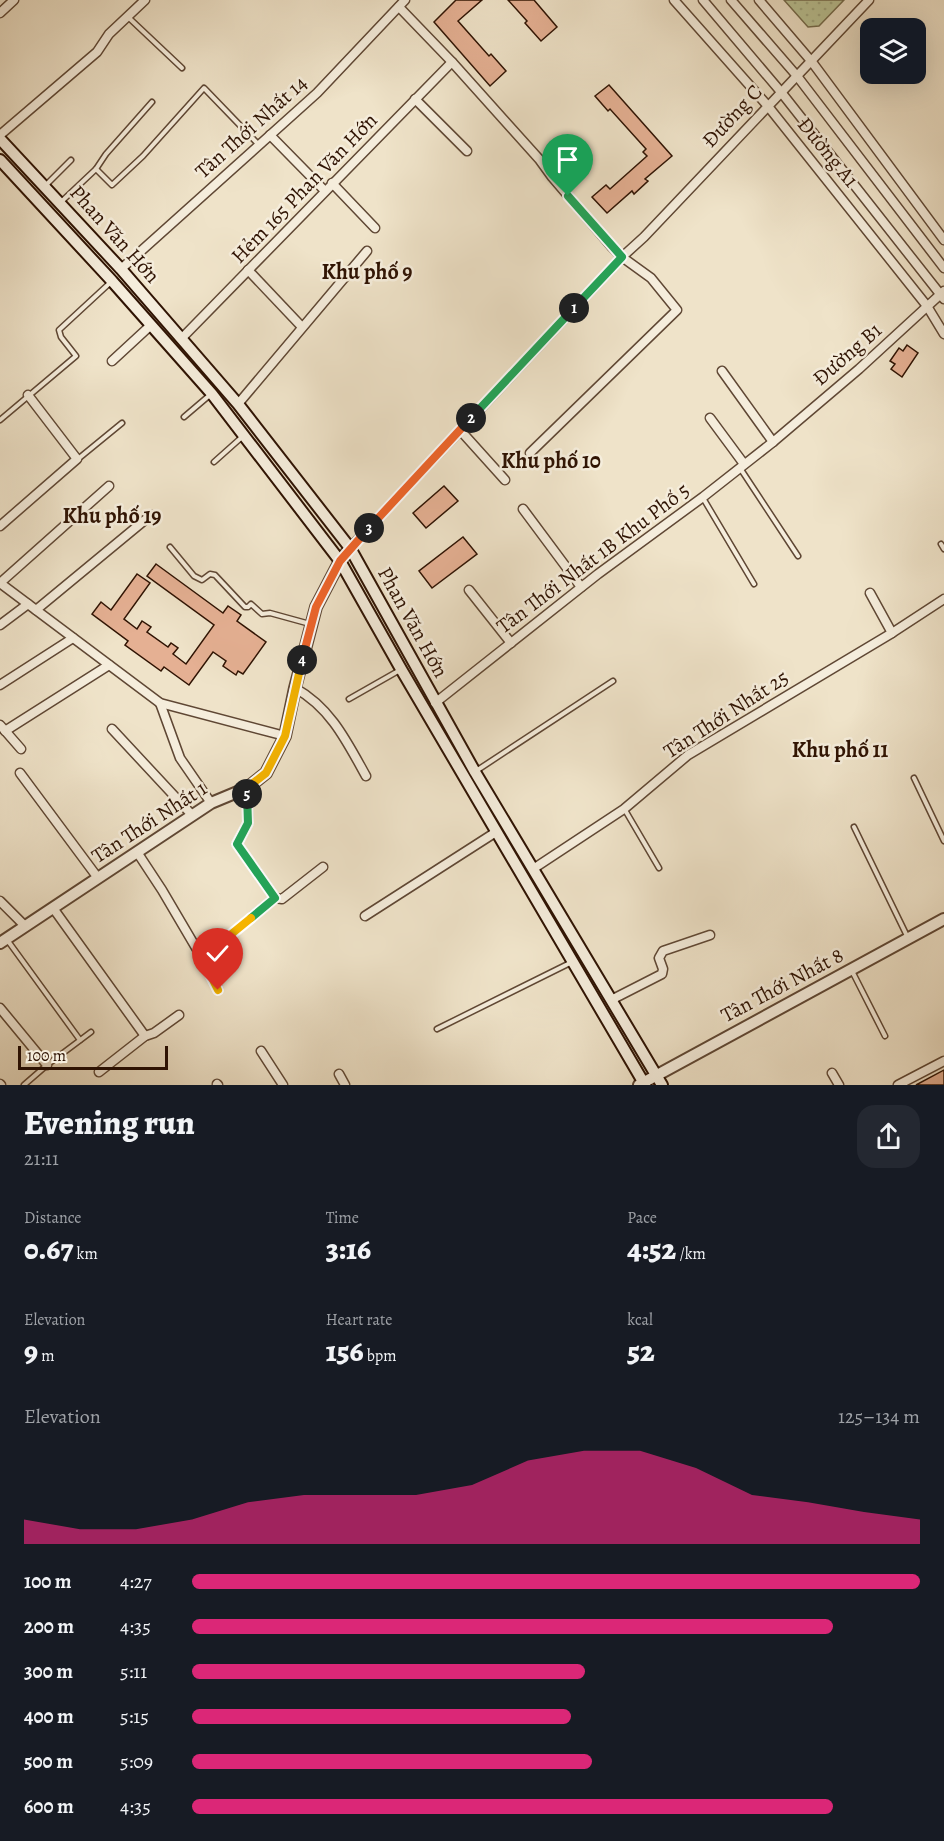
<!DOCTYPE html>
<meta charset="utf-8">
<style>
:root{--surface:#171b24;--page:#242831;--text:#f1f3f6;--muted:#9ea1a6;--accent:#db2777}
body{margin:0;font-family:Alegreya,serif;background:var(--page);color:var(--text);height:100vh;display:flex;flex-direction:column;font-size:22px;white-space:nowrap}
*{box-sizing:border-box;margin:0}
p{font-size:20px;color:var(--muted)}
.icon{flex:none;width:33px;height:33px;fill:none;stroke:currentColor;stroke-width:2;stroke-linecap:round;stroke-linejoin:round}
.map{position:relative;height:1085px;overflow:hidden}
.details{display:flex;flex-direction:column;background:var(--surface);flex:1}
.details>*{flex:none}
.controls{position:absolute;left:860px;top:18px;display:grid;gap:12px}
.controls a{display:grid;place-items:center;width:66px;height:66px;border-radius:12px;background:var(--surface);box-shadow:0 6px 24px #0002;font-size:30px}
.scale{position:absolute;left:18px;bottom:15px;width:150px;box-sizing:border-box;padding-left:6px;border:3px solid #2f1303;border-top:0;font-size:16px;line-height:21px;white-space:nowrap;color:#2f1303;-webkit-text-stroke:4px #f5eddc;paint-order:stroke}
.pin{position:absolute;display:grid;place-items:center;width:51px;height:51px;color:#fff;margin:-62px -26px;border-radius:50% 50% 50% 0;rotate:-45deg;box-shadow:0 0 6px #0007}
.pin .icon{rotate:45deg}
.km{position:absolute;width:30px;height:30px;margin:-15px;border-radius:50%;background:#222;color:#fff;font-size:16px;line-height:30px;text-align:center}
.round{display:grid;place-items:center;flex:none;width:63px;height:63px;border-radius:18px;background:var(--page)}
.overview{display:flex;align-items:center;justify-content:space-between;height:102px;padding:0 24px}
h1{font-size:33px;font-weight:800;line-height:45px}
.stats{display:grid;grid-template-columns:repeat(3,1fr);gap:9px;height:102px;padding:6px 24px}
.stats div{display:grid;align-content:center}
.stats b{font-size:30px;font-weight:800}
.stats small{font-size:16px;font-weight:400}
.stats p{font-size:16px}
.chart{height:168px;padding:12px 24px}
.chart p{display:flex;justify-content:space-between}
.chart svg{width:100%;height:108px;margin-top:6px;fill:var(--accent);opacity:.7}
ul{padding:0 24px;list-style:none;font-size:20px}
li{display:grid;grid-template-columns:96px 72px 1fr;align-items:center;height:45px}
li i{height:15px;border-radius:8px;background:var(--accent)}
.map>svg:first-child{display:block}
</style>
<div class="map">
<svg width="944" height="1085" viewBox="0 0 944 1085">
<defs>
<pattern id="park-dots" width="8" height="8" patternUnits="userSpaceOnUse" patternTransform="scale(1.5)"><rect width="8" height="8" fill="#bac395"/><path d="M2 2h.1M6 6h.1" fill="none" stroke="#a0a77f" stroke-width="1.8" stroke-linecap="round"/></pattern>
</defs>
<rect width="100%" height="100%" fill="#efe3c9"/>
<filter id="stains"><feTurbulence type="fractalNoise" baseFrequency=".00333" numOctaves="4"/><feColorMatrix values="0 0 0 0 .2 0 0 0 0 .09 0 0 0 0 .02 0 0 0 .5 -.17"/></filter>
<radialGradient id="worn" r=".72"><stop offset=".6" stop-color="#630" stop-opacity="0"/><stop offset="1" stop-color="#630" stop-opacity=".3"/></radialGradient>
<path fill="url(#park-dots)" stroke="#746b4c" stroke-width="1.5" d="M 784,0 L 844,0 L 819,26 L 808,27 Z"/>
<g fill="#e5b093" stroke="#2f1303" stroke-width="1.5">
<path d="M 456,0 L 482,0 L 458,21 L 489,56 L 491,54 L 506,71 L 490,86 L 434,22 Z"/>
<path d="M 508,0 L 534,0 L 557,27 L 541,41 L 525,23 L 527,21 Z"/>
<path d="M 609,85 L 672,156 L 645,179 L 648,181 L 634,194 L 632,191 L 607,213 L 592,197 L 606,185 L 610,189 L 647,156 L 643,152 L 646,149 L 610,109 L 608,111 L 595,96 Z"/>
<path d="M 907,345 L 918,353 L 902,377 L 891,369 L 895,364 L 890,361 L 899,348 L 903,351 Z"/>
<path d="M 444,486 L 458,501 L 426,528 L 413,513 Z"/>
<path d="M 463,537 L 477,554 L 432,588 L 419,571 Z"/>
<path d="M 156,564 L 223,613 L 228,606 L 241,615 L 237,621 L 266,642 L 243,674 L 238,671 L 236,675 L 223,666 L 226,661 L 213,652 L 189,685 L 164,667 L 161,671 L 125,645 L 128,641 L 92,614 L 101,602 L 111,610 L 137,574 L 150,583 L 124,619 L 137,629 L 142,621 L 151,627 L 147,632 L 168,647 L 171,643 L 178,648 L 173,654 L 186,664 L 214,625 L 147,576 Z"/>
<path d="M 944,1070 L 944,1085 L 916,1085 Z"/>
</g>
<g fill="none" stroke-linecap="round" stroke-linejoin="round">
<defs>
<g id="service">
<path d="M 128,17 L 182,68"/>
<path d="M 96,169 L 112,185 L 143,156 L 204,88 L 259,145"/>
<path d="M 46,185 L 71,160"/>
<path d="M 61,202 L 96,169 L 106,154 L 152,102"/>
<path d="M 184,417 L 211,394"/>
<path d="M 0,420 L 76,356 L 61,337 L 59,330 L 112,281"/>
<path d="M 78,459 L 122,423"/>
<path d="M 214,462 L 242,437"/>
<path d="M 740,468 L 798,556"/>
<path d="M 703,498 L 754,584"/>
<path d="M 941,544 L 944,549"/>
<path d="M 170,547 L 194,576 L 202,580 L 210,574 L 215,575 L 245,607 L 248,607 L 251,604 L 262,614 L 270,613 L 310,624"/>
<path d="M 349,699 L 400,670"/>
<path d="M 476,771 L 613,681"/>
<path d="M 914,778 L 944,841"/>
<path d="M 625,810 L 659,868"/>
<path d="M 854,827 L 908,938"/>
<path d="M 8,941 L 80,1040"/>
<path d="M 852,971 L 885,1036"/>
<path d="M 437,1029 L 572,962"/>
<path d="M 24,1085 L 47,1065 L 91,1032"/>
</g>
<g id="minor">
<path d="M 674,0 L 767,105 L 927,306 L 944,334"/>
<path d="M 703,0 L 781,92 L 944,299"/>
<path d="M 731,0 L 797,76 L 944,268"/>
<path d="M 759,0 L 812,62 L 944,240"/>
<path d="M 399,7 L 452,62 L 539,159 L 552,177 L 611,246 L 622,257 L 651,278 L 677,310 L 530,453"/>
<path d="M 0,13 L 14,0"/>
<path d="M 415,99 L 467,151"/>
<path d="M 0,135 L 97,52 L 109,34 L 145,0"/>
<path d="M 270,135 L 325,191"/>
<path d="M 332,183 L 375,228"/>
<path d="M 121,269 L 317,93 L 405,0"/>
<path d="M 248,270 L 302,327"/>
<path d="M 181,339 L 452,62"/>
<path d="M 112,361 L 151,325"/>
<path d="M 722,371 L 773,442"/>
<path d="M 238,404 L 367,251"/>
<path d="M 710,418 L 744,464"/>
<path d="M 460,430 L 505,480"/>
<path d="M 523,509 L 581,587"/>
<path d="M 0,526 L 77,459 L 28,395"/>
<path d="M 350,548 L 622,257 L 644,237 L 869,0"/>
<path d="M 0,583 L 160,703 L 285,736"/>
<path d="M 0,583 L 109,486"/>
<path d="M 469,590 L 511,643"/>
<path d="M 870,593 L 892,633"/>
<path d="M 36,610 L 151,515"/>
<path d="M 0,625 L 28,604"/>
<path d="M 0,685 L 73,638"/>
<path d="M 295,688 C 331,708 347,742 366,776"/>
<path d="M 160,703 L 180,758 L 211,803"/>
<path d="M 435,703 L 598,574 L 703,497 L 773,442 L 859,369 L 944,291"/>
<path d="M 0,725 L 21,749"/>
<path d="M 112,729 L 192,815"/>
<path d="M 5,731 L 109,665"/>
<path d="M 20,773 L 98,878"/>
<path d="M 247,788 L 248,823 L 237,844 L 275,898"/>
<path d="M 137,852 L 162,890 L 202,958 L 275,898 L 282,899 L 323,867"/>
<path d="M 533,869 L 624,809 L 688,755 L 892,633 L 944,599"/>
<path d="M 0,901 L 25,926"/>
<path d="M 53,908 L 145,1036"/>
<path d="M 365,916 L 496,832"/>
<path d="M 202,958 L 218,989"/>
<path d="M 611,1000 L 662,974 L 663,969 L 659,958 L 663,951 L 710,935"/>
<path d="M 0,1008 L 47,1065"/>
<path d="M 261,1051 L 283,1085"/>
<path d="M 99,1072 L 145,1036 L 154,1033 L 179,1015"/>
<path d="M 832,1073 L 839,1085"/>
<path d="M 339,1074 L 345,1085"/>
<path d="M 0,1084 L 1,1085"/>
<path d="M 217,1084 L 218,1085"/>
<path d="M 898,1085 L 944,1061"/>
</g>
<g id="tertiary">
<path d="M 0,943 L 211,803 L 247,788 L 266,773 L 285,736 L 295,688 L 316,607 L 340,561 L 350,548"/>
<path d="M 639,1085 L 944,919"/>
</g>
<g id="secondary">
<path d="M 0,139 L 121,269 L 238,404 L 350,548 L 475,772 L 662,1085"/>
<path d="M 0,160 L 112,281 L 212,394 L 340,561 L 401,669 L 645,1085"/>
</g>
</defs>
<use href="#service" stroke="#5f4734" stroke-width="7"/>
<use href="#minor" stroke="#5f4734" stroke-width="11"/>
<use href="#tertiary" stroke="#5f4734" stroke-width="14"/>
<use href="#secondary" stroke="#2f1303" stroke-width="14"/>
<use href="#service" stroke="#f5eddc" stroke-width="4"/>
<use href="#minor" stroke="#f5eddc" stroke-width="8"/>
<use href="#tertiary" stroke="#f5eddc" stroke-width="10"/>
<use href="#secondary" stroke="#f5eddc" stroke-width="10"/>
</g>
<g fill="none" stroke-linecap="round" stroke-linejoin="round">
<defs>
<path id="split-1" d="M 568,196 L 622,257 L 574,308"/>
<path id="split-2" d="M 471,418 L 574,308"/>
<path id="split-3" d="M 369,528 L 471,418"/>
<path id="split-4" d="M 302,660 L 316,607 L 340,561 L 369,528"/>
<path id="split-5" d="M 247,794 L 247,788 L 266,773 L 285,736 L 302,660"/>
<path id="split-6" d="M 247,794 L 248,823 L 237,844 L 275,898 L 251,918"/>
<path id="split-7" d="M 218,990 L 202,958 L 251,918"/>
</defs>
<use href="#split-1" stroke="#fff" stroke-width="12"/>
<use href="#split-2" stroke="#fff" stroke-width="12"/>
<use href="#split-3" stroke="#fff" stroke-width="12"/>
<use href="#split-4" stroke="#fff" stroke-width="12"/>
<use href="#split-5" stroke="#fff" stroke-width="12"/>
<use href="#split-6" stroke="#fff" stroke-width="12"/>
<use href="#split-7" stroke="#fff" stroke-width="12"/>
<use href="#split-1" stroke="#22a559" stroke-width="8"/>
<use href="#split-2" stroke="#22a559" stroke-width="8"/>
<use href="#split-3" stroke="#f0652b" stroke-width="8"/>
<use href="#split-4" stroke="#f0652b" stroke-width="8"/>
<use href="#split-5" stroke="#f5b400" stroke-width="8"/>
<use href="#split-6" stroke="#22a559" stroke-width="8"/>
<use href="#split-7" stroke="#f5b400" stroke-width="8"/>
</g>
<g text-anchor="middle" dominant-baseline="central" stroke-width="5" stroke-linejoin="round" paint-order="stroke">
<g font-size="21" fill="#2f1303" stroke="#f5eddc">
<text transform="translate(732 116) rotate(-47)">Đường C</text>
<text transform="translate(251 127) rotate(-42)">Tân Thới Nhất 14</text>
<text transform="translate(828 152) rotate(51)">Đường A1</text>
<text transform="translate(304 188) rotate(-46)">Hẻm 165 Phan Văn Hớn</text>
<text transform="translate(115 234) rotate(48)">Phan Văn Hớn</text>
<text transform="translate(847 354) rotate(-41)">Đường B1</text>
<text transform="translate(593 558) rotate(-37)">Tân Thới Nhất 1B Khu Phố 5</text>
<text transform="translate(413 622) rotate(61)">Phan Văn Hớn</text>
<text transform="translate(726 714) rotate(-33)">Tân Thới Nhất 25</text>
<text transform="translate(149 822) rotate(-33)">Tân Thới Nhất 1</text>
<text transform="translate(782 985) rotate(-28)">Tân Thới Nhất 8</text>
</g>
<g font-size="22" font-weight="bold" fill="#2f1303" stroke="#f5eddc">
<text x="367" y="272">Khu phố 9</text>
<text x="551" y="461">Khu phố 10</text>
<text x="112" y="516">Khu phố 19</text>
<text x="840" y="750">Khu phố 11</text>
</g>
</g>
<rect width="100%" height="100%" filter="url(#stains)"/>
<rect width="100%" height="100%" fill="url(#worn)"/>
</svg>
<div class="controls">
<a><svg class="icon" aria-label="layers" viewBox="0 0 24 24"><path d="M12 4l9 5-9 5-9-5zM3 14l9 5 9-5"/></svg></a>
</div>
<div class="scale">100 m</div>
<div class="pin" style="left:568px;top:196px;background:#1e9e55"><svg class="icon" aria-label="arrive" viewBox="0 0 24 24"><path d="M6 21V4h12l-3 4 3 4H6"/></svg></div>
<div class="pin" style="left:218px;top:990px;background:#d93025"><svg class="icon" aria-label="check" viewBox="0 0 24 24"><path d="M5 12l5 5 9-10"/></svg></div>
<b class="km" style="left:574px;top:308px">1</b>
<b class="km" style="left:471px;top:418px">2</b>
<b class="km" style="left:369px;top:528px">3</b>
<b class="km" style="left:302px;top:660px">4</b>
<b class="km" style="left:247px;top:794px">5</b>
</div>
<section class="details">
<div class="overview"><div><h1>Evening run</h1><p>21:11</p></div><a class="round"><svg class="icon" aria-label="share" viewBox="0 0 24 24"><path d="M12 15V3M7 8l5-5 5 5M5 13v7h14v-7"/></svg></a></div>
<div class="stats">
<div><p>Distance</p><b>0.67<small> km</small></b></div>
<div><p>Time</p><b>3:16</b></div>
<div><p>Pace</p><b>4:52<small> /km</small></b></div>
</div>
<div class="stats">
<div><p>Elevation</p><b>9<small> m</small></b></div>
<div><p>Heart rate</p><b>156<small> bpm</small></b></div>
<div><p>kcal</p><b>52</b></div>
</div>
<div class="chart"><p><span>Elevation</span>125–134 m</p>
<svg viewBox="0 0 160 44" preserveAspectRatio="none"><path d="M0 44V34L10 38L20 38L30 34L40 27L50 24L60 24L70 24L80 20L90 10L100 6L110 6L120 13L130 24L140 27L150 31L160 34V44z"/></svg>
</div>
<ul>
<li><b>100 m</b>4:27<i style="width:100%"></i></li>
<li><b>200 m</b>4:35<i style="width:88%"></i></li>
<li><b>300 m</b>5:11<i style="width:54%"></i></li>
<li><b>400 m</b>5:15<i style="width:52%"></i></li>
<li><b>500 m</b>5:09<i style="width:55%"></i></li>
<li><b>600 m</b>4:35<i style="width:88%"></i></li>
</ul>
</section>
